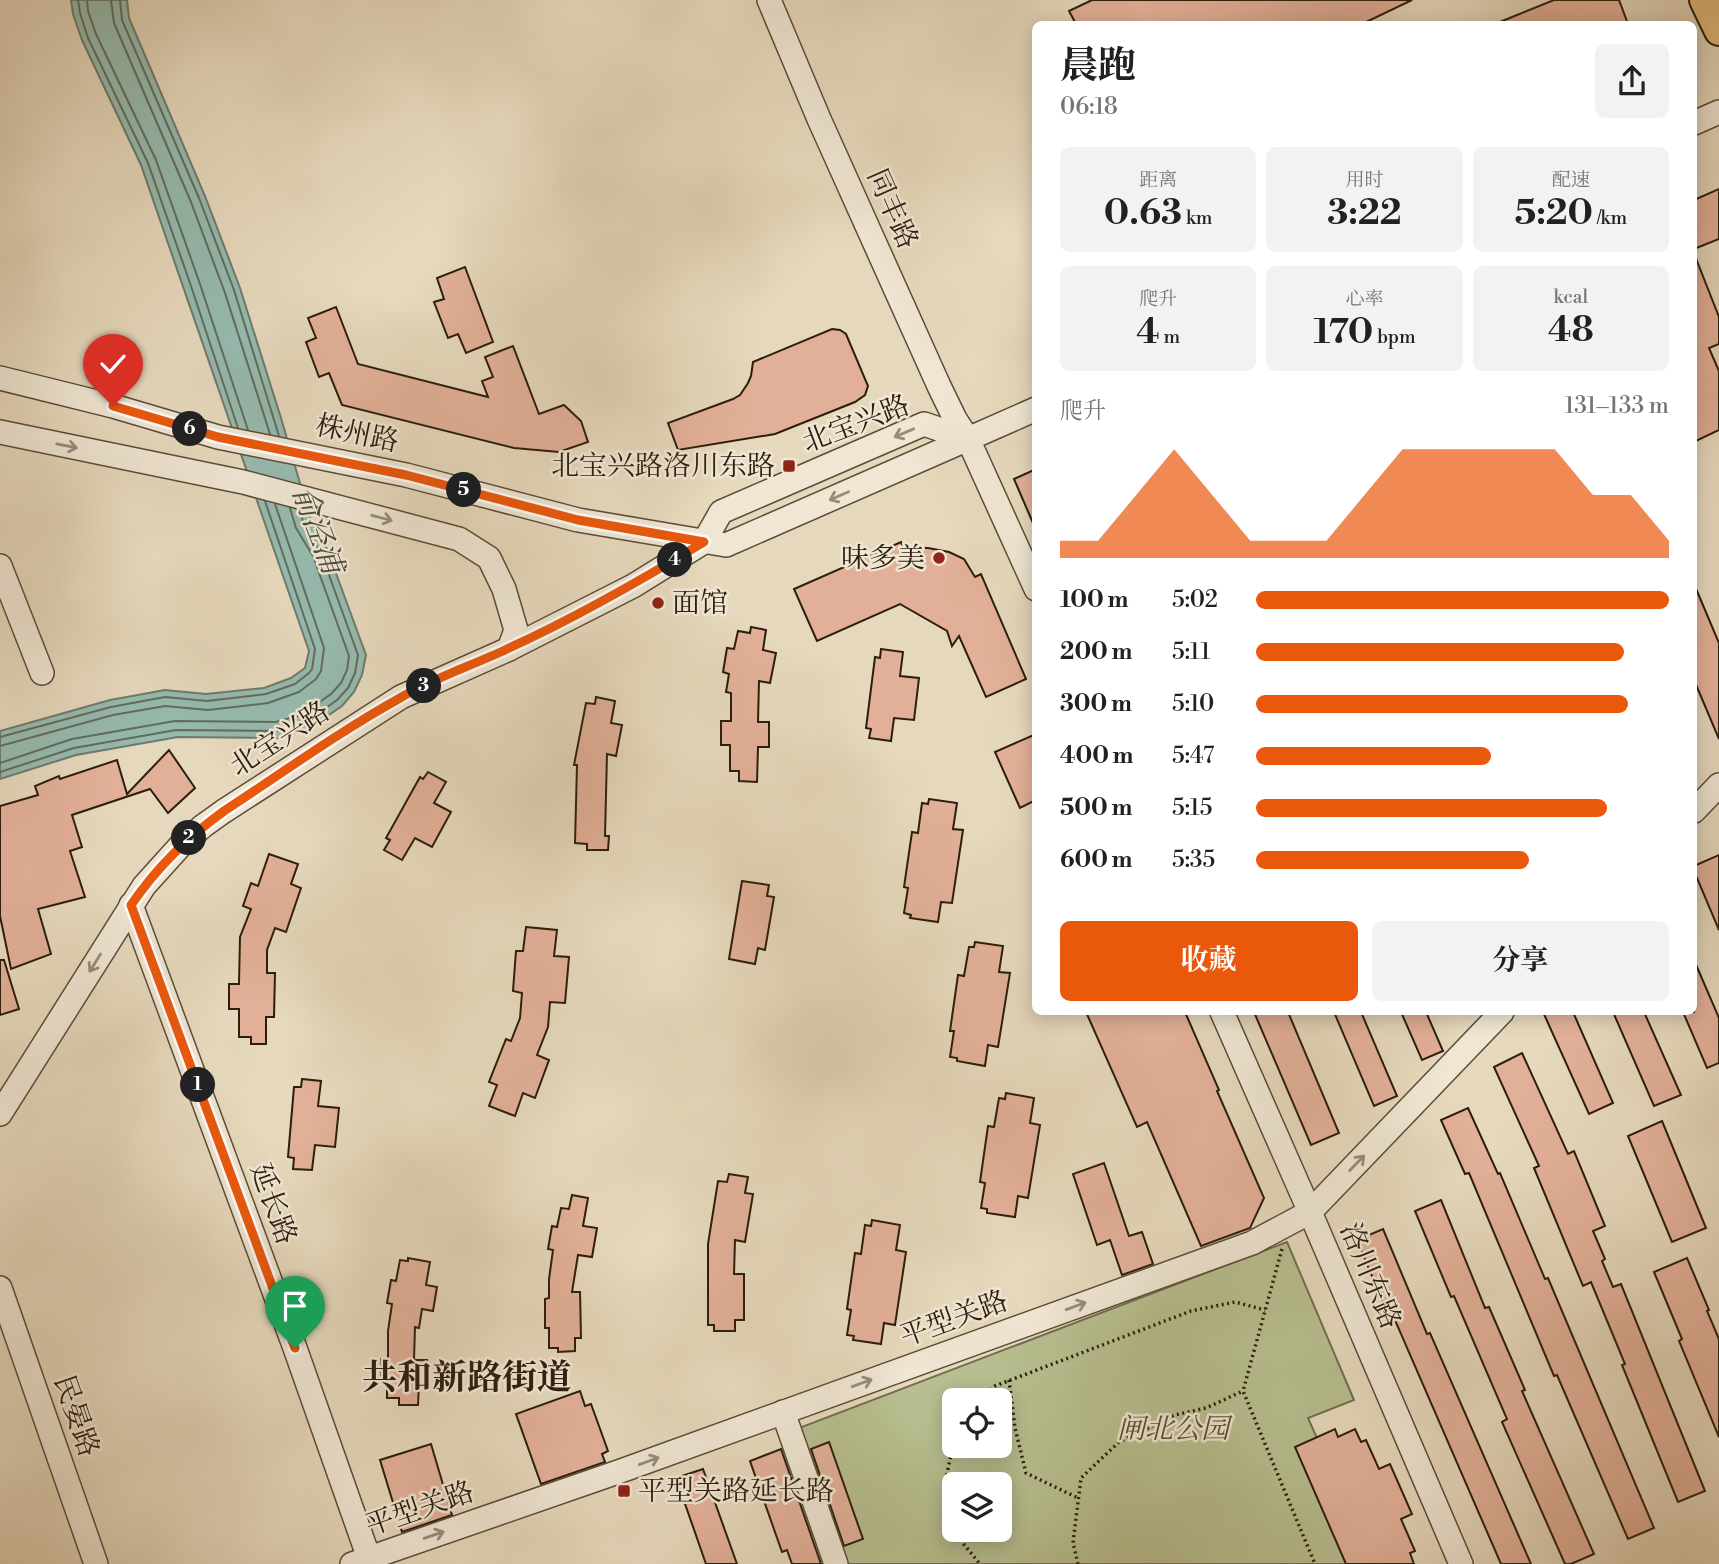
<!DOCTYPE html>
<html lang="zh">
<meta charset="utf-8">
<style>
:root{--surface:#fff;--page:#f2f2f2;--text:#202124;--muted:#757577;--accent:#ea580c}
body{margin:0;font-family:"Libre Bodoni","Noto Serif SC",serif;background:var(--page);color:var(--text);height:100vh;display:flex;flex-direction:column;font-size:26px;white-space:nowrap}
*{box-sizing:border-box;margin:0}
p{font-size:23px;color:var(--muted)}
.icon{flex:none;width:38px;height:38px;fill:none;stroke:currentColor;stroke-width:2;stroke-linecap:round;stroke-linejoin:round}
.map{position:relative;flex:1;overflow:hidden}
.side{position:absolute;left:1032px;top:21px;width:665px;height:994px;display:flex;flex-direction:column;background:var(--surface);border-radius:10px;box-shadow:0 4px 18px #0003}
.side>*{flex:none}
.fabs{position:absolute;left:942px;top:1388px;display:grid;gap:14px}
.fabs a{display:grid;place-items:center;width:70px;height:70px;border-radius:10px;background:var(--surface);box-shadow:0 4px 18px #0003;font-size:35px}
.pin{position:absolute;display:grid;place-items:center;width:60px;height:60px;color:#fff;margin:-72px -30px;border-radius:50% 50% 50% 0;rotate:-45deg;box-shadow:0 0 7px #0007}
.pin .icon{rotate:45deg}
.km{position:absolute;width:35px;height:35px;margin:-18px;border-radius:50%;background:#222;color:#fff;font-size:19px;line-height:35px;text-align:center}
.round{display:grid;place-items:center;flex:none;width:74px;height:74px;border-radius:10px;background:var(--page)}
.overview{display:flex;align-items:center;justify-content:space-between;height:119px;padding:0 28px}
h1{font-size:38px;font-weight:700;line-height:52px}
.stats{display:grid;grid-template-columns:repeat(3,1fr);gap:10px;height:119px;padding:7px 28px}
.stats div{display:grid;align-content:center;border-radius:10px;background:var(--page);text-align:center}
.stats b{font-size:35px;font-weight:700}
.stats small{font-size:19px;font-weight:400}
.stats p{font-size:19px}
.chart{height:196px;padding:14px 28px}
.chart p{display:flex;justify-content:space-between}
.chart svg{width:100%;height:126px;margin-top:7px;fill:var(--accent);opacity:.7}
.button{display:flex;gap:14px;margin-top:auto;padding:14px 28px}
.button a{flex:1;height:80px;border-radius:10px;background:var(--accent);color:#fff;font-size:28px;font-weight:700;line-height:80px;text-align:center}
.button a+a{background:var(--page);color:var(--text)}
ul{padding:0 28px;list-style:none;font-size:23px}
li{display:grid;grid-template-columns:112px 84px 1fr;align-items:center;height:52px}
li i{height:18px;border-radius:9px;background:var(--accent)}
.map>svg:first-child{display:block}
</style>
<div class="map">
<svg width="1719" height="1564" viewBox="0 0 1719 1564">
<rect width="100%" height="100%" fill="#e6d8bc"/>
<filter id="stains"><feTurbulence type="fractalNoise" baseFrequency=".00286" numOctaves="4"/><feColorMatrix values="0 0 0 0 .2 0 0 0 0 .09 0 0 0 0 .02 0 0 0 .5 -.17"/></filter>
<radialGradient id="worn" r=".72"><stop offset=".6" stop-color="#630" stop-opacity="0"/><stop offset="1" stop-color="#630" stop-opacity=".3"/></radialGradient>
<path fill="#b7be8f" stroke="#726e4e" stroke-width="2" fill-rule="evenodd" d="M 1287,1242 L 1354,1400 L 1308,1418 L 1373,1564 L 830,1564 L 786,1433 ZM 954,1400 L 999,1400 L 999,1446 L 954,1446 ZM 954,1484 L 999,1484 L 999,1530 L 954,1530 Z"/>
<path fill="#96baae" stroke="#6c7b6e" stroke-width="2" d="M 71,0 L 127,0 L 129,18 L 205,196 L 240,288 L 281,418 L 311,521 L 327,549 L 366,655 L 362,675 L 354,692 L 342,706 L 308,729 L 279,738 L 178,737 L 76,755 L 0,779 L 0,731 L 110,700 L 165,690 L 206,694 L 264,688 L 291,678 L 305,668 L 309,651 L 141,165 L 82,40 L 73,14 Z"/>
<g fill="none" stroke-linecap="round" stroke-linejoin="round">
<g stroke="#616c5e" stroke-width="2">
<path d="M 78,0 L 80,13 L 88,38 L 148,163 L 191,286 L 238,428"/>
<path d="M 87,0 L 88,11 L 96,34 L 156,160 L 200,284 L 248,430"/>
<path d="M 111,0 L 114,23 L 191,202 L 225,293 L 270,434"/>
<path d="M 120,0 L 122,20 L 199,198 L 234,290 L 279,436"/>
<path d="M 0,737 L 111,707 L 165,697 L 207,701 L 266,694 L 295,684 L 309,673 L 312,669 L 315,649 L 265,501"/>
<path d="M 0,746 L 113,715 L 165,706 L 208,710 L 268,703 L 299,692 L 316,679 L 321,671 L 324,648 L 275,504"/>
<path d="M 0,763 L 72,739 L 175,721 L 276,722 L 301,715 L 331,694 L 341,683 L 347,670 L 349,656 L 313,556 L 296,528 L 290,508"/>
<path d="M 0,772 L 74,748 L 176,730 L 278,731 L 305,723 L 337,700 L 348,688 L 355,673 L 358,655 L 321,553 L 304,525 L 300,511"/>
</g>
</g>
<g fill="#e2b098" stroke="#2c1d0d" stroke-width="2">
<path d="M 1092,0 L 1412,0 L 1362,24 L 1076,24 L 1069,11 Z"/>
<path d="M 1554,0 L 1619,0 L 1628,24 L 1495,24 Z"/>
<path d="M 1719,189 L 1719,239 L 1694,249 L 1694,200 Z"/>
<path d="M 1695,256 L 1719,317 L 1719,344 L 1709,348 L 1719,371 L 1719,430 L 1694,442 Z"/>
<path d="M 465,267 L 493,342 L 466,353 L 458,334 L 448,338 L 434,302 L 444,299 L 437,278 Z"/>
<path d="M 336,307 L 358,364 L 488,397 L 482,381 L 493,377 L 485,357 L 513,346 L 539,414 L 564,405 L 581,421 L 588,442 L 559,452 L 514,448 L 342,405 L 329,373 L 319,377 L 306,342 L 316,338 L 308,318 Z"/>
<path d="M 832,329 L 840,330 L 846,334 L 868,386 L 865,395 L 855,402 L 775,434 L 678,450 L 668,423 L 733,399 L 740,395 L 748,383 L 751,376 L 753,362 Z"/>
<path d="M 1036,469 L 1036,530 L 1014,479 Z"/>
<path d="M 901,542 L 903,547 L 928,548 L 949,552 L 964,559 L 975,577 L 981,574 L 1026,679 L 986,697 L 959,636 L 952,646 L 947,631 L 900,604 L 817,641 L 794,589 Z"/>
<path d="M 1694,584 L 1719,643 L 1719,739 L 1694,680 Z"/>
<path d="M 751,627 L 766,630 L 763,650 L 776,653 L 770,683 L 759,681 L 758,722 L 769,722 L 769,747 L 758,747 L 757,782 L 739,781 L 739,771 L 730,771 L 730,745 L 721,745 L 721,721 L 731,721 L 731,693 L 726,692 L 729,674 L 723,672 L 727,648 L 734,649 L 738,631 L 750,633 Z"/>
<path d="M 881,649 L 903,652 L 900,676 L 919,678 L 914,720 L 894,718 L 891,741 L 869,738 L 871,729 L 866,728 L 875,657 L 880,658 Z"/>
<path d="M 596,697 L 615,701 L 611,723 L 622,725 L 616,756 L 607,754 L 605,836 L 609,836 L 608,850 L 587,850 L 587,844 L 575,843 L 577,765 L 574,765 L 586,703 L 595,704 Z"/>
<path d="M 1036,734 L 1036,800 L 1020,808 L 995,752 Z"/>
<path d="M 169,750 L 195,788 L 168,813 L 150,789 L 72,815 L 82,847 L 70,851 L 85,897 L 38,909 L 51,954 L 11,969 L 0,916 L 0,806 L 38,795 L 35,786 L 59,776 L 60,779 L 117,760 L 127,794 Z"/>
<path d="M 428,772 L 446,782 L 434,803 L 451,812 L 432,847 L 415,838 L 402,860 L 384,850 L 390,840 L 386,838 L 420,777 L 423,779 Z"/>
<path d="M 929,799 L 957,803 L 953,829 L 963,830 L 952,903 L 941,902 L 938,922 L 910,918 L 911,915 L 904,913 L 908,888 L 904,887 L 912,832 L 918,833 L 922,803 L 928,804 Z"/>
<path d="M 269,854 L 298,864 L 291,884 L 301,888 L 286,932 L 275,928 L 267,950 L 267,973 L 275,973 L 274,1017 L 266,1017 L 266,1044 L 251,1044 L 251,1037 L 239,1037 L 239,1009 L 229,1009 L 229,984 L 239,984 L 240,937 L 251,909 L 243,906 L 251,883 L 258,886 Z"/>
<path d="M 1719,855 L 1719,930 L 1694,871 L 1694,866 Z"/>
<path d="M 742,881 L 769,885 L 767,896 L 774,897 L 765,950 L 758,948 L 755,964 L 729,959 Z"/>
<path d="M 526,927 L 557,930 L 554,956 L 569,957 L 565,1003 L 550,1002 L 548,1027 L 537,1055 L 549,1060 L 535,1098 L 523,1093 L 515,1116 L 489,1106 L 497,1085 L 489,1082 L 506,1039 L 511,1041 L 520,1018 L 522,993 L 513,991 L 516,951 L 523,951 Z"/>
<path d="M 975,942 L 1003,946 L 999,972 L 1010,973 L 998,1047 L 988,1045 L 985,1066 L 957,1061 L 957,1058 L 950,1057 L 954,1031 L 950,1031 L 958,975 L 964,976 L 969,947 L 974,947 Z"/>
<path d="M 0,960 L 4,960 L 19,1009 L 0,1015 Z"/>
<path d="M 1694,960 L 1719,1018 L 1719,1063 L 1707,1068 L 1683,1012 L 1694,1012 Z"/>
<path d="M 1086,1012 L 1185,1012 L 1219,1090 L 1217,1091 L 1264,1198 L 1250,1228 L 1201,1246 L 1147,1122 L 1137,1127 Z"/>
<path d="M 1254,1012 L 1288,1012 L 1339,1133 L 1311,1145 Z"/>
<path d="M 1334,1012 L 1361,1012 L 1397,1096 L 1374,1106 Z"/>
<path d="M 1401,1012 L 1426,1012 L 1443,1051 L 1422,1060 Z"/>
<path d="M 1543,1012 L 1573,1012 L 1613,1103 L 1589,1114 Z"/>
<path d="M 1613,1012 L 1644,1012 L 1681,1095 L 1654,1106 Z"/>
<path d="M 1522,1053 L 1568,1154 L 1574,1151 L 1605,1226 L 1593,1231 L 1605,1259 L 1602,1261 L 1613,1287 L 1621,1284 L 1705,1491 L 1678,1502 L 1622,1365 L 1625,1364 L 1591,1282 L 1583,1286 L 1534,1168 L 1539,1166 L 1494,1067 Z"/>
<path d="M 302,1079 L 321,1081 L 318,1106 L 339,1108 L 335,1147 L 315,1145 L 312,1170 L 293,1169 L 294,1158 L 288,1157 L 294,1087 L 301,1087 Z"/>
<path d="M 1006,1093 L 1034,1098 L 1030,1123 L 1040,1125 L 1028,1198 L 1018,1196 L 1015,1217 L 987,1213 L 987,1209 L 981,1208 L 985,1183 L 980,1182 L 988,1126 L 994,1127 L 999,1098 L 1005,1099 Z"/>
<path d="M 1468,1108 L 1498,1174 L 1500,1173 L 1545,1279 L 1548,1278 L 1654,1528 L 1628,1539 L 1557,1375 L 1554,1376 L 1469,1173 L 1465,1174 L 1441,1120 Z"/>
<path d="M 1662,1121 L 1706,1228 L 1672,1242 L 1628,1136 Z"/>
<path d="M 1104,1163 L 1129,1236 L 1142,1232 L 1153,1264 L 1122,1275 L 1110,1240 L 1097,1245 L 1073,1174 Z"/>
<path d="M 729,1174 L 748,1177 L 745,1193 L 753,1194 L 745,1242 L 735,1240 L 734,1274 L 744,1274 L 744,1320 L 735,1320 L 735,1331 L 714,1331 L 714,1325 L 708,1325 L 708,1244 L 718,1181 L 727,1182 Z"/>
<path d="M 572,1195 L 588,1198 L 583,1226 L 597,1228 L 592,1257 L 578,1255 L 572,1292 L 580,1292 L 581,1338 L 575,1338 L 575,1351 L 558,1352 L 558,1348 L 549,1348 L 549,1328 L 545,1328 L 545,1299 L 549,1298 L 549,1279 L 553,1250 L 548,1249 L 552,1226 L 557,1227 L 561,1208 L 569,1209 Z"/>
<path d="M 1441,1200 L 1485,1308 L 1489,1307 L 1525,1390 L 1522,1391 L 1594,1554 L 1571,1564 L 1565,1564 L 1502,1422 L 1507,1419 L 1454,1296 L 1451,1297 L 1415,1211 Z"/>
<path d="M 872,1220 L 900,1225 L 896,1250 L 906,1252 L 895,1325 L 884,1323 L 881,1344 L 853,1340 L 854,1336 L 847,1335 L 851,1310 L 847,1309 L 855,1253 L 861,1254 L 865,1225 L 871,1226 Z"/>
<path d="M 1383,1229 L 1427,1334 L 1430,1333 L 1531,1564 L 1501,1564 L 1395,1320 L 1391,1322 L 1357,1240 Z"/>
<path d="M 408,1258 L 430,1262 L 426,1285 L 437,1287 L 433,1311 L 422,1309 L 419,1328 L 415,1327 L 414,1360 L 427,1360 L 427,1382 L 419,1382 L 418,1405 L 399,1405 L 399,1398 L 387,1398 L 387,1382 L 381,1382 L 381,1359 L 388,1359 L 388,1331 L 392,1304 L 387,1303 L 391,1280 L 396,1281 L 400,1260 L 408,1261 Z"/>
<path d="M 1687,1258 L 1709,1310 L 1707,1311 L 1719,1339 L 1719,1437 L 1679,1341 L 1682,1339 L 1654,1272 Z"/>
<path d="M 580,1391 L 585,1406 L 591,1404 L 608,1451 L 602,1454 L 605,1462 L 541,1484 L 516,1414 Z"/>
<path d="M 1335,1429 L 1338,1437 L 1355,1429 L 1361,1442 L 1366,1440 L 1379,1469 L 1390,1464 L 1412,1514 L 1401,1519 L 1415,1551 L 1410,1553 L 1414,1564 L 1346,1564 L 1295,1447 Z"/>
<path d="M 829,1442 L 863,1539 L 844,1546 L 811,1449 Z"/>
<path d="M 431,1444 L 452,1515 L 402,1532 L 380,1460 Z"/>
<path d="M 781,1449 L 821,1564 L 792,1564 L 787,1550 L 782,1552 L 750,1461 Z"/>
<path d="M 703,1469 L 737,1564 L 706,1564 L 676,1478 Z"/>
</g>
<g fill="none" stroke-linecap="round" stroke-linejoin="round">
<defs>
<g id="minor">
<path d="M 769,0 L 819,119 L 939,386 L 955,419 L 968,439 L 1036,589"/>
<path d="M 1694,123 L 1719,112"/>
<path d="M 0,378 L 113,406 L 218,437 L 406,475 L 578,520 L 726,545 L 968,439"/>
<path d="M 0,432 L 243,482 L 459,539 L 489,558 L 504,589 L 516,630 L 509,649"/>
<path d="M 0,566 L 42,673"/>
<path d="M 1694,811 L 1719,785"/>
<path d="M 131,905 L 295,1348 L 371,1564"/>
<path d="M 1222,1012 L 1310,1212 L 1461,1564"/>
<path d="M 0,1114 L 144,886 L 181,845 L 203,826 L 224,811 L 401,697 L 509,649 L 633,586 L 704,542 L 721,512 L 924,424 L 968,439 L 1036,409"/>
<path d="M 0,1288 L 96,1564"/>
<path d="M 783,1412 L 836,1564"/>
<path d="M 352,1564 L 618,1472 L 1252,1243 L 1310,1212 L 1502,1012"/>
</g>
<path id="major" d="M 1704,0 L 1719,31"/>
</defs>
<use href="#minor" stroke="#5a4c39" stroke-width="26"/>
<use href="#major" stroke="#2c1d0d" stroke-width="32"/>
<g stroke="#2c1d0d" stroke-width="3.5" stroke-dasharray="2 3.5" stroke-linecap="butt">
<path d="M 1282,1249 L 1243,1391 L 1315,1564"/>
<path d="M 1009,1380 L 1015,1428 L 1026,1473 L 1078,1498"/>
<path d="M 977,1400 L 995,1386 L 1191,1311 L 1235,1302 L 1265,1310"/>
<path d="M 954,1441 L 944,1487 L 954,1523"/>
<path d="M 955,1530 L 957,1536 L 980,1564"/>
<path d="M 1078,1564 L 1073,1543 L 1081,1478 L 1119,1442 L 1175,1415 L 1206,1408 L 1243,1391"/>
</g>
<use href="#minor" stroke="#efe6d3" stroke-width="23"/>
<use href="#major" stroke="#e3bc7e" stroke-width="28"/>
</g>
<defs><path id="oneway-shaft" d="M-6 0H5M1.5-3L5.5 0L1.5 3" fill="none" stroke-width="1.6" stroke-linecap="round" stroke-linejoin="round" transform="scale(1.75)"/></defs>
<g stroke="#978c7a">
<use href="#oneway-shaft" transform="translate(904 433) rotate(157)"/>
<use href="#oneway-shaft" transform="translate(67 446) rotate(11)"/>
<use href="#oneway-shaft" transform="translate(839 496) rotate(156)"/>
<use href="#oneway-shaft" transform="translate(382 518) rotate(15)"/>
<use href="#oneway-shaft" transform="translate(95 963) rotate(122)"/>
<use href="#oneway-shaft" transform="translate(1357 1163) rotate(-46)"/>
<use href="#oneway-shaft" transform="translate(1076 1306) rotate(-20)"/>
<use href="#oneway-shaft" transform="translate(862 1383) rotate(-20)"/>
<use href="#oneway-shaft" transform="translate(649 1461) rotate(-20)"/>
<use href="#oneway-shaft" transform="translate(434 1535) rotate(-19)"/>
</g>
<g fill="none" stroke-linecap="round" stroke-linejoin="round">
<defs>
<path id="route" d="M 113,406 L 218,437 L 406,475 L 578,520 L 704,542 C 640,581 575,618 507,649 C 471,666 434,678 400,698 C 339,732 282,773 224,811 C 187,838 158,866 131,905 L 295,1348"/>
</defs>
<use href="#route" stroke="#fff" stroke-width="14"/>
<use href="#route" stroke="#ea580c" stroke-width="9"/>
</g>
<g fill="#8f2418" stroke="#efe6d3" stroke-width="2.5">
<rect x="782" y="459" width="14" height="14" rx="3.5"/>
<circle cx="939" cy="558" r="7"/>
<circle cx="658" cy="603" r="7"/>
<rect x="617" y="1484" width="14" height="14" rx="3.5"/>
</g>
<g text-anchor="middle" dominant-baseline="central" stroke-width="5" stroke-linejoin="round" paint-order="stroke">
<g font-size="28" fill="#2c1d0d" stroke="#efe6d3">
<text transform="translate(892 209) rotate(66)">同丰路</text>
<text transform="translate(856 424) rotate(-21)">北宝兴路</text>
<text transform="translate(357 434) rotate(12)">株州路</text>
<text transform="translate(280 739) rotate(-33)">北宝兴路</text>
<text transform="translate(273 1204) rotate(70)">延长路</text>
<text transform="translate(1370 1276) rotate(67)">洛川东路</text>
<text transform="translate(954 1319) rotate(-20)">平型关路</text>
<text transform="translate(76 1416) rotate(71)">民晏路</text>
<text transform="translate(420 1509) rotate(-19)">平型关路</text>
</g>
<g font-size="28" fill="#2c1d0d" stroke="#efe6d3" text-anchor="end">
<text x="775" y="466">北宝兴路洛川东路</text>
<text x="925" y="558">味多美</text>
<text x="672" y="603" text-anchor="start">面馆</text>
<text x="638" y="1491" text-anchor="start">平型关路延长路</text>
</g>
<g font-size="28" font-style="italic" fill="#564d34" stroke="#efe6d3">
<text x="1173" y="1429">闸北公园</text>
</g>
<g font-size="30" font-style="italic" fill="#4c4c3d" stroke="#efe6d3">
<text transform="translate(317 530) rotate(69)">俞泾浦</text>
</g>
<g font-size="35" font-weight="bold" fill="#2c1d0d" stroke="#efe6d3">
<text x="467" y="1378">共和新路街道</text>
</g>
</g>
<rect width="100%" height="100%" filter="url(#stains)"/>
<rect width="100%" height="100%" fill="url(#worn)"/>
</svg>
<div class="fabs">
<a><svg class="icon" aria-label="locate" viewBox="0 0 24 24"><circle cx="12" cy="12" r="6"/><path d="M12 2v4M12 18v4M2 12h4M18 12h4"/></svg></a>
<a><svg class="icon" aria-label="layers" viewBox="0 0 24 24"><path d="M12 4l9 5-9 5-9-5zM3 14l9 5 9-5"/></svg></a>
</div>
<div class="pin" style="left:295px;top:1348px;background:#1e9e55"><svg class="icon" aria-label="arrive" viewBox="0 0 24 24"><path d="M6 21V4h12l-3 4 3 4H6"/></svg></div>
<div class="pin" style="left:113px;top:406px;background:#d93025"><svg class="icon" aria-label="check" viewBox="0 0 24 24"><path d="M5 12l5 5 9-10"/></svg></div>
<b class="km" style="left:198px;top:1085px">1</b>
<b class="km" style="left:189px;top:838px">2</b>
<b class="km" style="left:424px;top:686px">3</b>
<b class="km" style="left:675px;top:560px">4</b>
<b class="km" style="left:464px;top:490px">5</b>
<b class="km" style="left:190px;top:429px">6</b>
<section class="side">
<div class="overview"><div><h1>晨跑</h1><p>06:18</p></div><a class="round"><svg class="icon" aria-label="share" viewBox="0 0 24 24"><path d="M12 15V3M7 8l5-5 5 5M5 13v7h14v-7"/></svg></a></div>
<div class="stats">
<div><p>距离</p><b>0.63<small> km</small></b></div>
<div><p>用时</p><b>3:22</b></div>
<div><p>配速</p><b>5:20<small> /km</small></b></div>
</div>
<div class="stats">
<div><p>爬升</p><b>4<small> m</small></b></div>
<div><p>心率</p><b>170<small> bpm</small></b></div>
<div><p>kcal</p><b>48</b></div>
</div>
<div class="chart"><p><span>爬升</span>131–133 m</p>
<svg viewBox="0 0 160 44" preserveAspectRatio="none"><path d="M0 44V38L10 38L20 22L30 6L40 22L50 38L60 38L70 38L80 22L90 6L100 6L110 6L120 6L130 6L140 22L150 22L160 38V44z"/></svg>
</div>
<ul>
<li><b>100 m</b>5:02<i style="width:100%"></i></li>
<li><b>200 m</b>5:11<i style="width:89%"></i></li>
<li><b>300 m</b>5:10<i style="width:90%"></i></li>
<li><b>400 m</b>5:47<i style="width:57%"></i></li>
<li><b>500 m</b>5:15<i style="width:85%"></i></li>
<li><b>600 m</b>5:35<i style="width:66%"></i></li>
</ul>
<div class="button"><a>收藏</a><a>分享</a></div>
</section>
</div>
